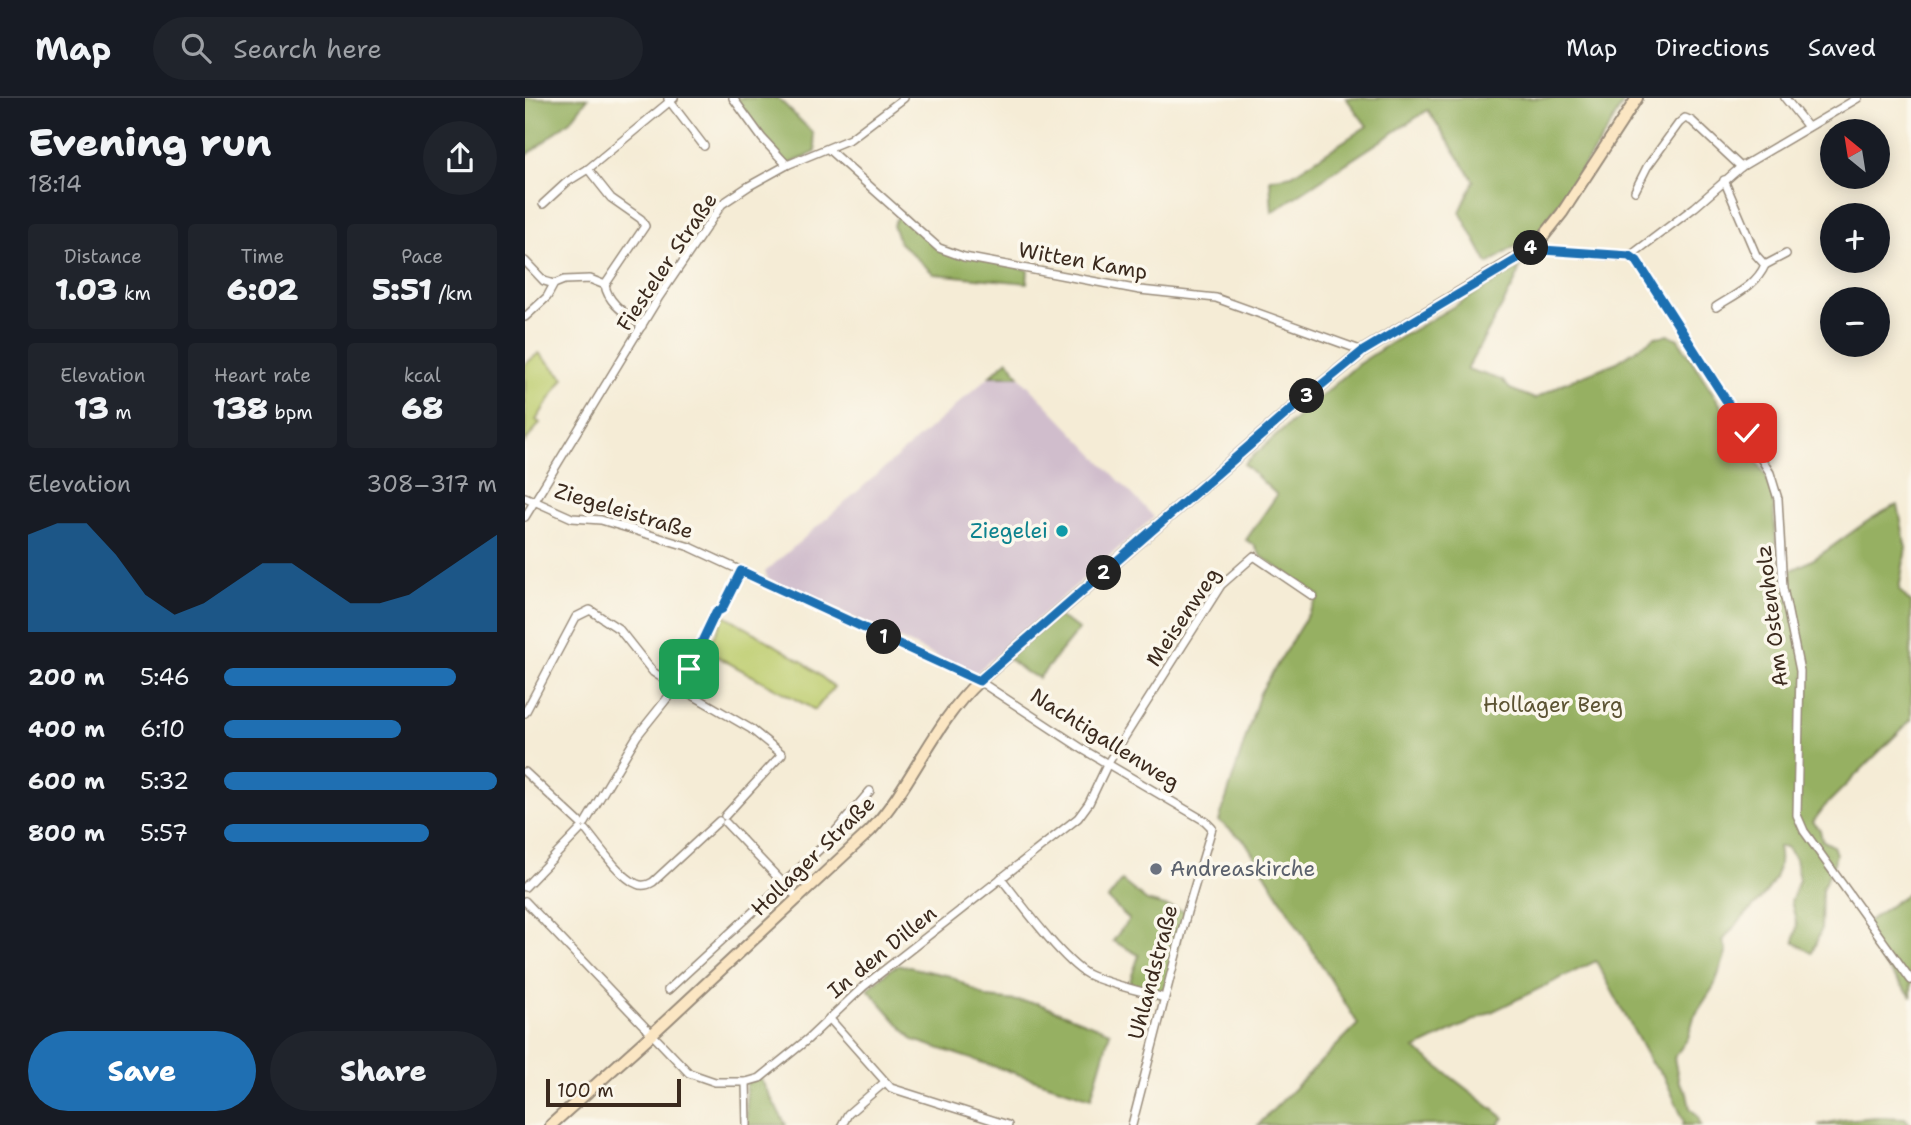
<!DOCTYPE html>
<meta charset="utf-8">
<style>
:root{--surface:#171b24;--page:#20242c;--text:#f1f3f6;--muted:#9ea1a6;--line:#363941;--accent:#1f6fb2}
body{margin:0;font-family:"Shantell Sans",sans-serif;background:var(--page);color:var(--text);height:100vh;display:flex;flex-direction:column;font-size:26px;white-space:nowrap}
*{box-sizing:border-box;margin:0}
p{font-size:23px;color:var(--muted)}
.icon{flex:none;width:38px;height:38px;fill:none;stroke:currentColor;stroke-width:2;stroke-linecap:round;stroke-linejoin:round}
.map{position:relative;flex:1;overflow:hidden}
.side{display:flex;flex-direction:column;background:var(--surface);width:525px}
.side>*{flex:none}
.needle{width:46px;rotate:330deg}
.tools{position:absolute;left:1295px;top:21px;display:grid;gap:14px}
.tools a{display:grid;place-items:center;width:70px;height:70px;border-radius:50%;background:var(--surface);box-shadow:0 4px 18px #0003;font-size:35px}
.scale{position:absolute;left:21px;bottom:18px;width:135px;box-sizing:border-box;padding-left:7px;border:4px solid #3b2a1e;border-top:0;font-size:19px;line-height:24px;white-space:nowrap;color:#3b2a1e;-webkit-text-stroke:5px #fbf7ec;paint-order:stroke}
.pin{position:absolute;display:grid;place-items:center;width:60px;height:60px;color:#fff;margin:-30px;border-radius:14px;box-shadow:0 4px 10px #0006}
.km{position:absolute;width:35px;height:35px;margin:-18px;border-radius:50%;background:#222;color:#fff;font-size:19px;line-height:35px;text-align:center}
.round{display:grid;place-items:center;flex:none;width:74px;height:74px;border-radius:37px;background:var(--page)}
.headline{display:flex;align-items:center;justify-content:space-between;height:119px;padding:0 28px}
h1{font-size:38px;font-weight:800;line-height:52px}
.metrics{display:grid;grid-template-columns:repeat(3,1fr);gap:10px;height:119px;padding:7px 28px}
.metrics div{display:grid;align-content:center;border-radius:7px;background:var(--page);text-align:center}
.metrics b{font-size:30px;font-weight:800}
.metrics small{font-size:19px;font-weight:400}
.metrics p{font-size:19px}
.chart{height:196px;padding:14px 28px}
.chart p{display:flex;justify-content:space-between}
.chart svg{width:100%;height:126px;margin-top:7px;fill:var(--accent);opacity:.7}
.button{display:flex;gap:14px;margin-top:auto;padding:14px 28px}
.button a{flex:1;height:80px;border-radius:42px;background:var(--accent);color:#fff;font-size:28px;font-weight:800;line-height:80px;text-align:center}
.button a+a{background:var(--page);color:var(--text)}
ul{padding:0 28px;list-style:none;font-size:23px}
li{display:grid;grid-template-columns:112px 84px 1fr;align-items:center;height:52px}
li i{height:18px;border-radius:9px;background:var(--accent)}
header{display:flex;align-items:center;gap:42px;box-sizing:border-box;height:98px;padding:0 35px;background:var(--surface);border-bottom:2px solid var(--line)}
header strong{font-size:33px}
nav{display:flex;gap:38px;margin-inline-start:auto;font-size:24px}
.search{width:490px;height:63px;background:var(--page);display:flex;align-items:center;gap:18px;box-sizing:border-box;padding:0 24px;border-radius:38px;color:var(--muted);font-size:26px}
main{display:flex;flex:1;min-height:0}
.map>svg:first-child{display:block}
</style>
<header>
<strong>Map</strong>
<div class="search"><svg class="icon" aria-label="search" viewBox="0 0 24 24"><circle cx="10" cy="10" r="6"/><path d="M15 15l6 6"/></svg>Search here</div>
<nav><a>Map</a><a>Directions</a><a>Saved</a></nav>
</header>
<main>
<section class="side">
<div class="headline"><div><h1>Evening run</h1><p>18:14</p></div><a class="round"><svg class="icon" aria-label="share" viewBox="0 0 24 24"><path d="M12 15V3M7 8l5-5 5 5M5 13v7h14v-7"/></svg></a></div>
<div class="metrics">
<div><p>Distance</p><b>1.03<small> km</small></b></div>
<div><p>Time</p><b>6:02</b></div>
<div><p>Pace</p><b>5:51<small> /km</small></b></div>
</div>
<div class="metrics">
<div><p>Elevation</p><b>13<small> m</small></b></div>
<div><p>Heart rate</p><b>138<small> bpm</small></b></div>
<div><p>kcal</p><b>68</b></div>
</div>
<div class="chart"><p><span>Elevation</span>308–317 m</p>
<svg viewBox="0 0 160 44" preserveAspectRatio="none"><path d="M0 44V10L10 6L20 6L30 17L40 31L50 38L60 34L70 27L80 20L90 20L100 27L110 34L120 34L130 31L140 24L150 17L160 10V44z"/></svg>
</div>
<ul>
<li><b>200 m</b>5:46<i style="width:85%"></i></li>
<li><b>400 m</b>6:10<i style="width:65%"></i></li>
<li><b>600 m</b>5:32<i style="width:100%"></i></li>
<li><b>800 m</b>5:57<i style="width:75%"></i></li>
</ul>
<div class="button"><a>Save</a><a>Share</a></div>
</section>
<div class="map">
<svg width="1386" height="1027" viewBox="0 0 1386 1027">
<rect width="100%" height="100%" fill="#fbf7ec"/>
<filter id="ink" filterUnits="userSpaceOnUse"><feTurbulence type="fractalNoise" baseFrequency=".0143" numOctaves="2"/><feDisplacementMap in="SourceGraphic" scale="14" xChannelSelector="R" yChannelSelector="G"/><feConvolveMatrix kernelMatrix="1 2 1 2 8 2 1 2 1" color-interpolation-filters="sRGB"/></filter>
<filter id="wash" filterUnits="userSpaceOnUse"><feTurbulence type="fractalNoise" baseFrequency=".00686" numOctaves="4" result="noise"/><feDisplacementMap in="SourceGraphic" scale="28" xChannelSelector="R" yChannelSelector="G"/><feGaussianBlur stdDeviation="1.57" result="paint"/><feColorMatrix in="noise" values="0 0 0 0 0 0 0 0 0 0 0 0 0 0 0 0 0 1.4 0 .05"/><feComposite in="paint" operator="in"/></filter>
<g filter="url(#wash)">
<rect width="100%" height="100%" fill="#f5ecd6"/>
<path fill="#d0bdcc" d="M 465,278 L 494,278 L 629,419 L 451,575 L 425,565 L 350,529 L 243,481 L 240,474 Z"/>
<g fill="#becd6f" stroke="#7c7c46" stroke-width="2">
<path d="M 14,255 L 39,280 L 11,322 L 15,325 L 0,344 L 0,266 Z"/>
<path d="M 200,517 L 278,564 L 309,589 L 290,612 L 182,553 Z"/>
</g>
<g fill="#96b062" stroke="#686d40" stroke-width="2">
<path d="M 0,0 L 63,0 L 47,21 L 0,59 Z"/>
<path d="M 208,0 L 253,0 L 288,35 L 291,54 L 262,67 Z"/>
<path d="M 821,0 L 1101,0 L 1079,38 L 1016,131 L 963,166 L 935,114 L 949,83 L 903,12 L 747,114 L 745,81 L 767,77 L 842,28 Z"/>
<path d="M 375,114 L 414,150 L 503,172 L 502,185 L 409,176 L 374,144 L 368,127 Z"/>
<path d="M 995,170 L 989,186 L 942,271 L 977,282 L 985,291 L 1010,301 L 1039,285 L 1092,264 L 1130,239 L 1145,237 L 1153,241 L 1241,378 L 1248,400 L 1253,476 C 1298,466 1329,424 1373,407 L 1381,450 L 1374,492 L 1386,505 L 1386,622 L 1300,708 L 1288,724 L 1295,732 L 1297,742 L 1308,748 L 1311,756 L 1309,765 L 1297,791 L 1296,832 L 1287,855 L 1269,844 L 1272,827 L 1266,803 L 1274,782 L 1270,761 L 1261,749 L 1253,749 C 1263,790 1217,813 1198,843 L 1202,853 L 1189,888 L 1169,919 L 1163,940 L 1149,960 L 1154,984 L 1162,995 L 1165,1010 L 1172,1017 L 1176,1027 L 1158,1027 L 1159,1023 L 1139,978 L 1126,965 L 1071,863 L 890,951 L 979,1020 L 973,1027 L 733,1027 L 833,926 L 720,743 L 694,723 L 735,595 L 794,498 L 736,458 L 729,447 L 721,442 L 752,397 L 719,366 L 832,267 L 864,246 Z"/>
<path d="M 483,262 L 494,278 L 465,278 Z"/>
<path d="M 531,517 L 554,531 L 514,580 L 500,574 L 482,559 Z"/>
<path d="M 597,783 L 622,803 L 662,814 L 639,900 L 603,889 L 614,857 L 588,843 L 604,821 L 583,801 Z"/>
<path d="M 1386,793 L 1386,898 L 1345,850 L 1342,824 Z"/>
<path d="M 375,867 L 425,878 L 463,900 L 512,905 L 585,934 L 566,1000 L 388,942 L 343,891 L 367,870 Z"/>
<path d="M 235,980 L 261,1027 L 222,1027 L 221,984 Z"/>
<path d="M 1352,1019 L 1380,1020 L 1386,1027 L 1293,1027 L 1317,1022 Z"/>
</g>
</g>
<g filter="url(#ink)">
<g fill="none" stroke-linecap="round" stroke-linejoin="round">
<defs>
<g id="minor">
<path d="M 208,0 L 237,40 L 262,67"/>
<path d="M 1260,0 L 1283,29"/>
<path d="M 143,1 L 179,48"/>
<path d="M 303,51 L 414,150 L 439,159 L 615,192 L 691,200 L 838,253"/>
<path d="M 63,71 L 86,100 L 116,121 L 120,128 L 80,187"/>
<path d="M 1199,82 L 1231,157 L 1240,167 L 1261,156"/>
<path d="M 1110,93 L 1122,69 L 1154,25 L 1160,20 L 1167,23 L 1216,69"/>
<path d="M 18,106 L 42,84 L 63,71 L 149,0"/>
<path d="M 1010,147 L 1018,152 L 1085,158 L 1105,158 L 1170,109 L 1216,69 L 1333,0"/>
<path d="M 1105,158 L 1112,163 L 1140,205 L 1245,375 L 1253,401 L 1258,490 L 1275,573 L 1272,717 L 1279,733 L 1386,882"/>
<path d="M 0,163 L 19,183 L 29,186"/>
<path d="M 80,187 C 83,206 103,217 117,228"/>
<path d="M 1191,209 C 1209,197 1231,188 1240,167"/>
<path d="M 0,219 L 22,199 L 29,186 L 39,182 L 65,181 L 80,187"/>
<path d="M 0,399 L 47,420 L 76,422 L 165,449 L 454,583 L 559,652 L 680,723 L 687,730 L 662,814 L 607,1027"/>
<path d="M 0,419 L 134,199 L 197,106 L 224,88 L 262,67 L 325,41 L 379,0"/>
<path d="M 155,583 L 164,571 L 191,514 L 197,511 L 216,473"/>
<path d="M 157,591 L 226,631 L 257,656 L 200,718"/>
<path d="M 0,615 L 51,519 L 65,512 L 94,531 L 128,574 L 145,585"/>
<path d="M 0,674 L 56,726"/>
<path d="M 60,725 L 112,638 L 148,593"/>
<path d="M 201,725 L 257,784"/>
<path d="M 61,732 C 73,747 95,779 112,786 C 118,789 123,787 128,784 L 194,723"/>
<path d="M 476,780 C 494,803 537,862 562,876 C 582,886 617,893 639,900"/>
<path d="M 260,784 L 297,749 L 345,693"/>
<path d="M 260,787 L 274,801"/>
<path d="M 0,789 L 55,732"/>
<path d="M 0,803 L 164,975 L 190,984 L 221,984 L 235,980 L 283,941 L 339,888 L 553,720 L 564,705 L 583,665 L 696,487 L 729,458 L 788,498"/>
<path d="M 143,892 L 257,787"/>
<path d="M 304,920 L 366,990 L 483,1027"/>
<path d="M 221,984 L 222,1027"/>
<path d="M 317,1027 L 323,1016 L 360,984"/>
</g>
<path id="secondary" d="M 26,1027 L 126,937 L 346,732 C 388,686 408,626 454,583 L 763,314 L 838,253 L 991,161 L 1014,144 L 1037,115 L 1112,0"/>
</defs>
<use href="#minor" stroke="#988b7a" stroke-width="10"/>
<use href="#secondary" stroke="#988b7a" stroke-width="14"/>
<use href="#minor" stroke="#fff" stroke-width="7"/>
<use href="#secondary" stroke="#fbe6c3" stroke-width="10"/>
</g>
</g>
<g fill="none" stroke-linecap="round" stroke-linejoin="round" filter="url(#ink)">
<defs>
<path id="route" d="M 164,571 L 191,514 L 197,511 L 216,473 L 454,583 L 763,314 L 838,253 L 991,162 L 1010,147 L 1018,152 L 1105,158 L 1112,163 L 1222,335"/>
</defs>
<use href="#route" stroke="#fff" stroke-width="14"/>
<use href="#route" stroke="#1f6fb2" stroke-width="9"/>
</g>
<circle fill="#0f9aa8" stroke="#fbf7ec" stroke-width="2.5" cx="537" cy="433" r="7"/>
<circle fill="#6b7280" stroke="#fbf7ec" stroke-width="2.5" cx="631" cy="771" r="7"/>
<g text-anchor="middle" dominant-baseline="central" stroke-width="7" stroke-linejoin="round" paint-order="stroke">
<g font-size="21" fill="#3b2a1e" stroke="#fbf7ec">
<text transform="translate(558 163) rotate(10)">Witten Kamp</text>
<text transform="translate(142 164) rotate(-56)">Fiesteler Straße</text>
<text transform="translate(99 413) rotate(17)">Ziegeleistraße</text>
<text transform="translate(1247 518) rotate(-97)">Am Ostenholz</text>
<text transform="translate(658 519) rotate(-56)">Meisenweg</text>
<text transform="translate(580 641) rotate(32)">Nachtigallenweg</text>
<text transform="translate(288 758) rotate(-44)">Hollager Straße</text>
<text transform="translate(357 854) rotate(-39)">In den Dillen</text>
<text transform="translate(628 874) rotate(-75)">Uhlandstraße</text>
</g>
<g font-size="21" fill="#0d838f" stroke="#fbf7ec" text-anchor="end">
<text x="523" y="433">Ziegelei</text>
</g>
<g font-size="21" fill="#5c5332" stroke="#fbf7ec">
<text x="1028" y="607">Hollager Berg</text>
</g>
<g font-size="21" fill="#5b616d" stroke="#fbf7ec" text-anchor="start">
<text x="645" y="771">Andreaskirche</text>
</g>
</g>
</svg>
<div class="tools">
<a><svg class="needle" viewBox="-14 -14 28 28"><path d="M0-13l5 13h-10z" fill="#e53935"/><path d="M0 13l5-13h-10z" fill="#9ea1a6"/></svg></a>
<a>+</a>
<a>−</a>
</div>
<div class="scale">100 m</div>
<div class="pin" style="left:164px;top:571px;background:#1e9e55"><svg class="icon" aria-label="arrive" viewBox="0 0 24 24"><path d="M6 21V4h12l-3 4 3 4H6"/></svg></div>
<div class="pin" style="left:1222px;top:335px;background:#d93025"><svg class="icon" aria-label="check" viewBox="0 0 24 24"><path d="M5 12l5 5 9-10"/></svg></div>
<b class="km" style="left:359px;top:539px">1</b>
<b class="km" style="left:579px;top:475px">2</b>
<b class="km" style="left:782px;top:298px">3</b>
<b class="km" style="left:1006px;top:150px">4</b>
</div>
</main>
